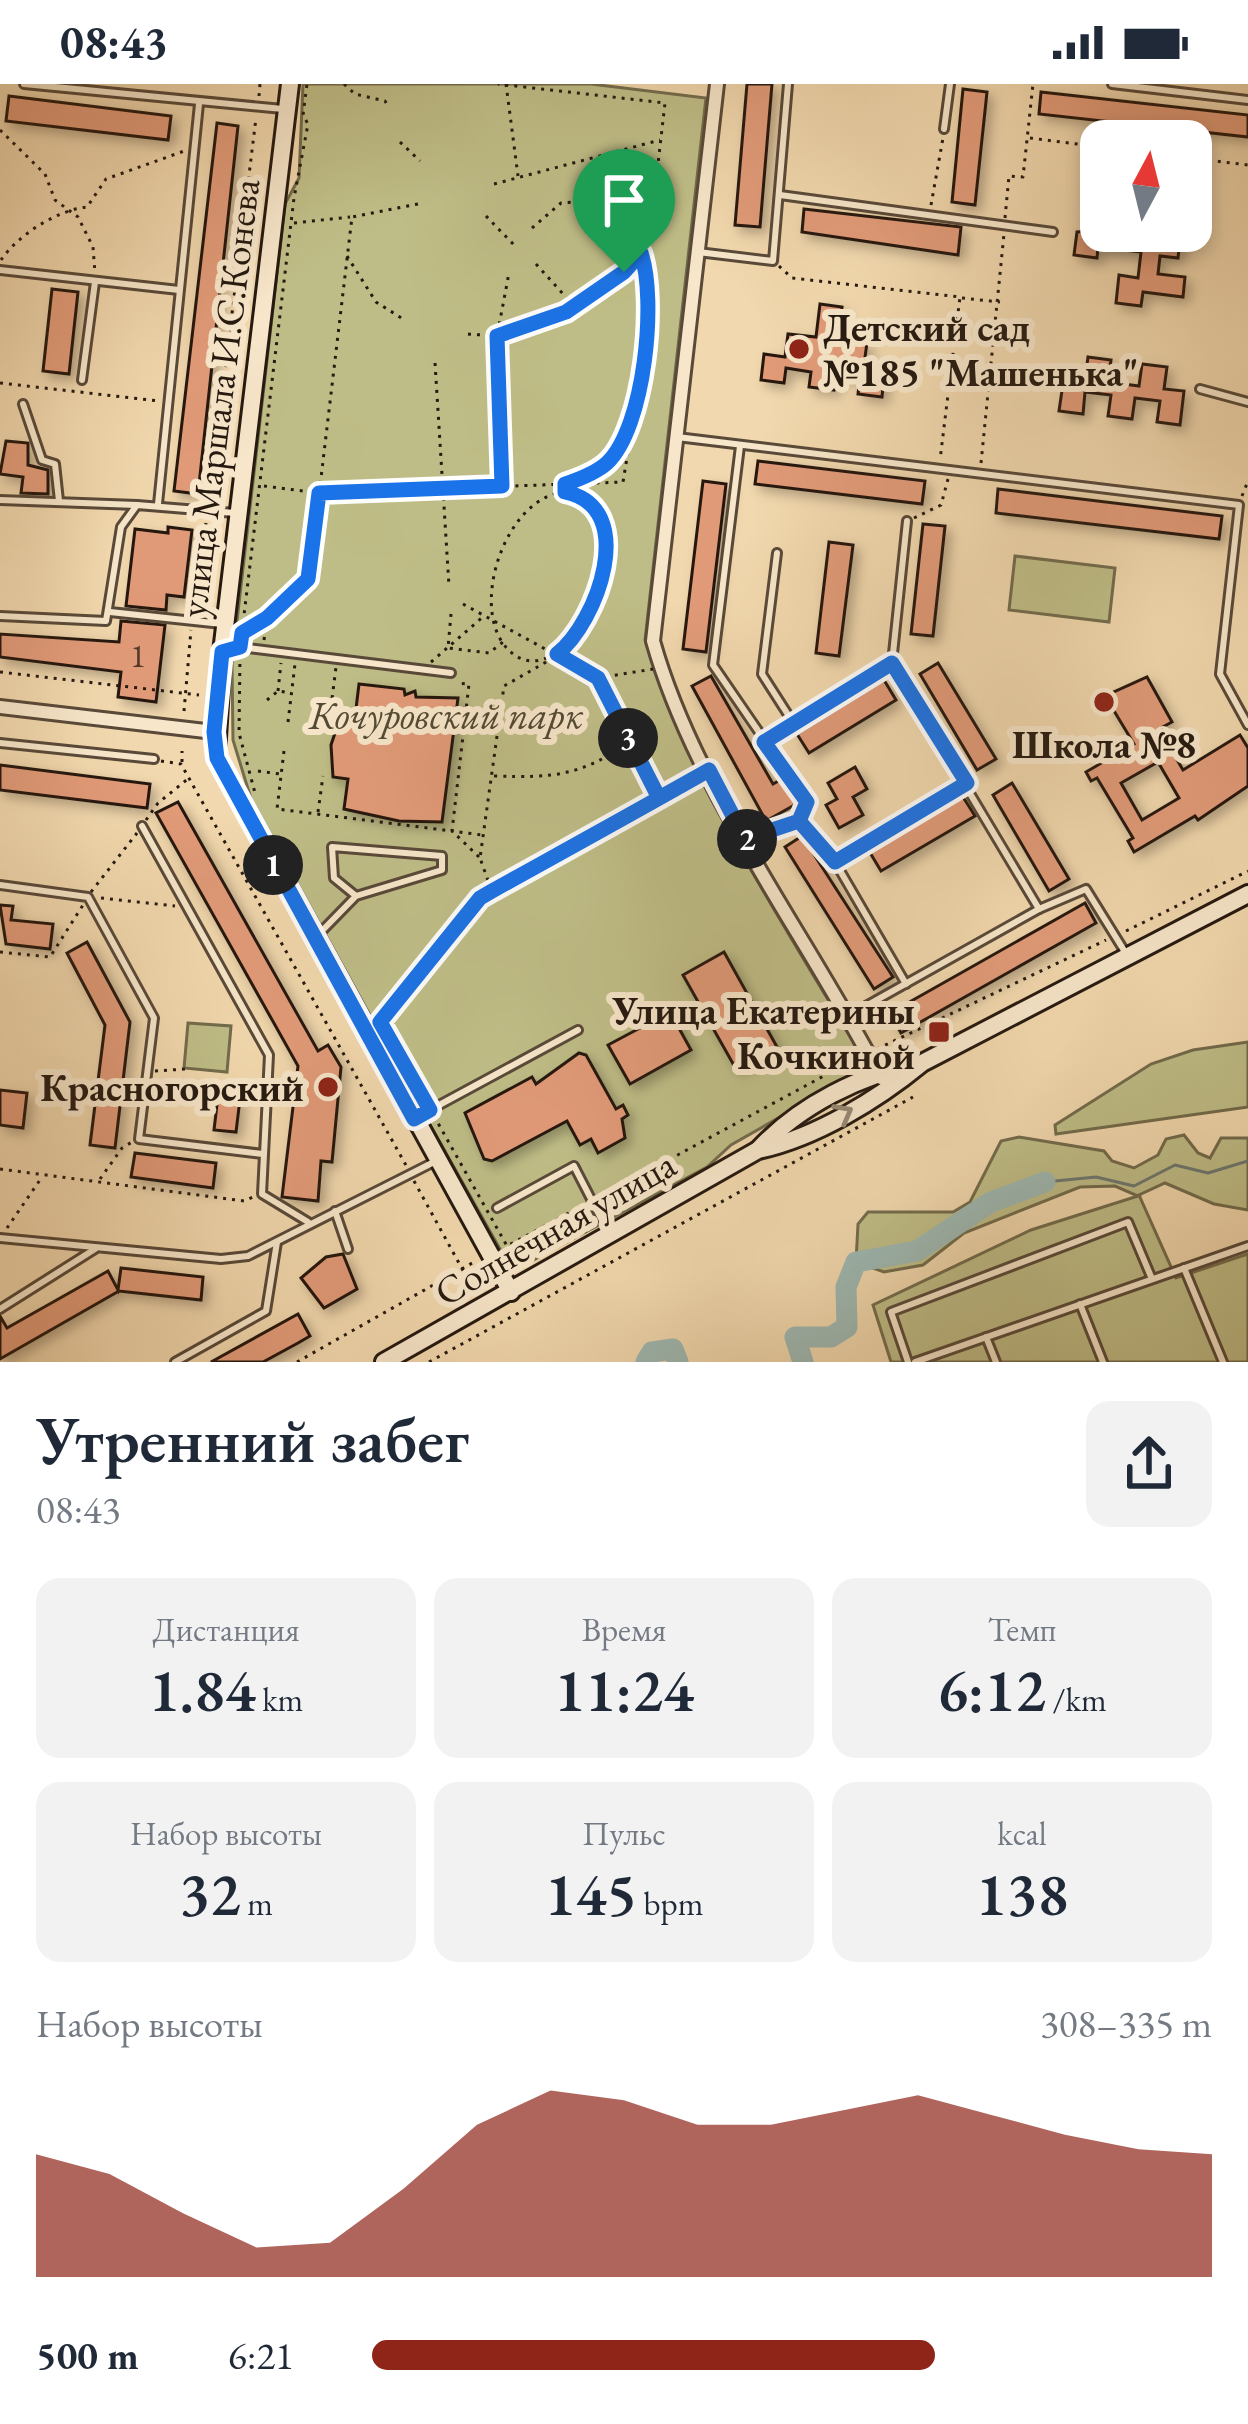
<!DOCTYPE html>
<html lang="ru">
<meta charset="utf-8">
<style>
:root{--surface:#fff;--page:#f2f2f3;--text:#1f2937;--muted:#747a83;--accent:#8f2418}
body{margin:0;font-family:"EB Garamond",serif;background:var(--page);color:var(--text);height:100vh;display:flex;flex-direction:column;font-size:45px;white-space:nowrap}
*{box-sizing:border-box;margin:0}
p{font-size:39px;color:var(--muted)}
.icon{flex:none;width:66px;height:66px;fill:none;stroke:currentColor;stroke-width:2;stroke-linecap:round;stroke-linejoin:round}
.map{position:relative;height:1278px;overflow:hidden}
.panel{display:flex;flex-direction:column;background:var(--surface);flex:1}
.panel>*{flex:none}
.needle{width:78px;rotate:7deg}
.controls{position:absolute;left:1080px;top:36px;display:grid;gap:24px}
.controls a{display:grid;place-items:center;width:132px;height:132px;border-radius:24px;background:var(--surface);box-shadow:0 6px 18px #0003;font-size:60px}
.pin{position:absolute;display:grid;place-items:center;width:102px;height:102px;color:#fff;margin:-123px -51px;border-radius:50% 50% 50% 0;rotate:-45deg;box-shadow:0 0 12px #0007}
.pin .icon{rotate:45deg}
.km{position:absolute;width:60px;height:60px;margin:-30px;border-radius:50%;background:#222;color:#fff;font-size:33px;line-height:60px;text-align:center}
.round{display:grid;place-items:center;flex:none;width:126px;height:126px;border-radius:24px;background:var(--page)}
.overview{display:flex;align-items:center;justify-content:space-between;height:204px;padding:0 36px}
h1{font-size:66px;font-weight:600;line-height:90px}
.metrics{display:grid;grid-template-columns:repeat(3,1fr);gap:18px;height:204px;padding:12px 36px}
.metrics div{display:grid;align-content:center;border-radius:24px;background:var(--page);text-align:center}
.metrics b{font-size:60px;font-weight:600}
.metrics small{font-size:33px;font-weight:400}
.metrics p{font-size:33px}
.chart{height:336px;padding:24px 36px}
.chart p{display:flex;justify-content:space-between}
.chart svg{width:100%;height:216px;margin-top:12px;fill:var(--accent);opacity:.7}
ul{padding:0 36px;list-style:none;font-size:39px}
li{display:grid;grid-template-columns:192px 144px 1fr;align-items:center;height:90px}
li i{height:30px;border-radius:15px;background:var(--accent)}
.status{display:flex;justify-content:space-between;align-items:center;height:84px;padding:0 60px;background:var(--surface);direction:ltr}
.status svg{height:33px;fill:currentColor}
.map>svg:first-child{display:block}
</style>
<div class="status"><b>08:43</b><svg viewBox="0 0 49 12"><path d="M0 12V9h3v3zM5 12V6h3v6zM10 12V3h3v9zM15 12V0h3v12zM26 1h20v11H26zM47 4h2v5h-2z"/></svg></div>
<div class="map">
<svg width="1248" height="1278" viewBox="0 0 1248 1278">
<defs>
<filter id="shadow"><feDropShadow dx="5.5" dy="5.5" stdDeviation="6" flood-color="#0004"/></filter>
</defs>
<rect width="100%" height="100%" fill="#f2d8ae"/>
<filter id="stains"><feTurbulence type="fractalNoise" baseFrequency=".00167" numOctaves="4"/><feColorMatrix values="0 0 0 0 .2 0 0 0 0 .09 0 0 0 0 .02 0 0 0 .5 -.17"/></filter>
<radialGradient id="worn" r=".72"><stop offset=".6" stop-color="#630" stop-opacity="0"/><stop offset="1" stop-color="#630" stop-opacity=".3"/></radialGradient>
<g fill="#bfbd87" stroke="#726b4c" stroke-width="3">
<path d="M 303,0 L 591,0 L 706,14 L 645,556 C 693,707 789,847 868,983 L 731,1061 L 707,1083 L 528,1179 L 505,1174 L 256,731 L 233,656 L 232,580 L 285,120 L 299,94 Z"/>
<path d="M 1015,472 L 1115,484 L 1109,538 L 1009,526 Z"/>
<path d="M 188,939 L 231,942 L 227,988 L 184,984 Z"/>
<path d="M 1248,958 L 1248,1023 L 1056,1050 L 1055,1041 L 1151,980 L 1193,966 Z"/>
<path d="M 1184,1051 L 1198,1069 L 1210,1074 L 1221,1054 L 1248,1054 L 1248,1126 L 1214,1120 L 1165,1099 L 1139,1111 L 1176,1194 L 1248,1170 L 1248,1278 L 891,1278 L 873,1221 L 1031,1146 L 1138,1112 L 1115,1102 L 1080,1103 L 964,1149 L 923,1181 L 884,1188 L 856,1178 L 858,1140 L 868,1128 L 953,1128 L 970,1118 L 1001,1057 L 1019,1053 L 1104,1067 L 1112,1077 L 1134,1084 L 1158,1071 L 1166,1055 Z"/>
</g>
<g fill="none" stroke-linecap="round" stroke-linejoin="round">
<path stroke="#6d7871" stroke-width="3" d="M 1045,1098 L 1096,1093 L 1134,1102 L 1175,1081 L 1208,1089 L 1248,1077"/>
<g stroke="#9db8b2" stroke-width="21">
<path d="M 646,1278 L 652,1268 L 673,1265 L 678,1278"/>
<path d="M 803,1278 L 795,1253 L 831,1253 L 847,1243 L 846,1203 L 856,1178 L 917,1167 L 991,1118 L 1045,1098"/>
</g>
</g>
<g fill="#e19a78" stroke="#251910" stroke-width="3" fill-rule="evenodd" filter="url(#shadow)">
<path d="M 747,0 L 772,0 L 760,143 L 735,141 Z"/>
<path d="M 963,5 L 987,8 L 975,121 L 952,118 Z"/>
<path d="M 1041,8 L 1248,31 L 1248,53 L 1039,30 Z"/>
<path d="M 9,12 L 171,32 L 168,56 L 6,37 Z"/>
<path d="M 217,39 L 238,42 L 198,410 L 174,407 Z"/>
<path d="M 804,125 L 961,143 L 958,171 L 802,148 Z"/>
<path d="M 1094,147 L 1157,152 L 1158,147 L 1181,147 L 1178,174 L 1160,172 L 1158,190 L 1185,193 L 1183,213 L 1143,208 L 1141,222 L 1116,219 L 1119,191 L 1138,194 L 1141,168 L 1098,163 L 1097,174 L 1074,171 L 1077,148 Z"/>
<path d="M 52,205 L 78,208 L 69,290 L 43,287 Z"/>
<path d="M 820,220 L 842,223 L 838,255 L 867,259 L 864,280 L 885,283 L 882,313 L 858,310 L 860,294 L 836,290 L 834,306 L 809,303 L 811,288 L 786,284 L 784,299 L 761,296 L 764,270 L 785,273 L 788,250 L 816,253 Z"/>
<path d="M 1088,273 L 1111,276 L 1108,298 L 1139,302 L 1142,280 L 1167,283 L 1164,305 L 1184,307 L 1180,341 L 1157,338 L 1160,317 L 1135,314 L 1132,335 L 1108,332 L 1111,311 L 1085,308 L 1083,330 L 1059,327 L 1064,293 L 1085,295 Z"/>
<path d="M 6,357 L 28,359 L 28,381 L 48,386 L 48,410 L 21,409 L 23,393 L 0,390 Z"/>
<path d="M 758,377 L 925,397 L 922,420 L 755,400 Z"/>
<path d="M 703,397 L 726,400 L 706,568 L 683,565 Z"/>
<path d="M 998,405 L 1222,432 L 1219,455 L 996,429 Z"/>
<path d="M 923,440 L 945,442 L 933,552 L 911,550 Z"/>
<path d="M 168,443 L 192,446 L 184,513 L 167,511 L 166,526 L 126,522 L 135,445 L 168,449 Z"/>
<path d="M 829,458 L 853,461 L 839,572 L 816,569 Z"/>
<path d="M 121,537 L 165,541 L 156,618 L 118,613 L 121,588 L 0,573 L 0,550 L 119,558 Z"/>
<path d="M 938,579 L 996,675 L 977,686 L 920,590 Z"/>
<path d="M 711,592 L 773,700 L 782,695 L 798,719 L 766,737 L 692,602 Z"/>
<path d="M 1147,593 L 1172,638 L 1159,645 L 1183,686 L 1240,651 L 1248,664 L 1248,702 L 1198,736 L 1195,732 L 1134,768 L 1128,757 L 1133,754 L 1097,694 L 1091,697 L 1086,688 L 1134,660 L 1105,612 ZM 1158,678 L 1179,714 L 1142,736 L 1121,699 Z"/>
<path d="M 884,596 L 896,616 L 809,669 L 797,650 Z"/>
<path d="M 359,600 L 404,605 L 405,611 L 415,607 L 416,613 L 458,614 L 442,738 L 399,737 L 344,725 L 348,695 L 333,693 L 331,661 L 341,631 L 355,633 Z"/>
<path d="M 0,681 L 150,700 L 147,724 L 0,706 Z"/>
<path d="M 855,683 L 867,705 L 853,713 L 863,731 L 839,744 L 826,721 L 837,715 L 828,699 Z"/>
<path d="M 1012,699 L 1069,795 L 1049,807 L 993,711 Z"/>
<path d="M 963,713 L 975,732 L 881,787 L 869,767 Z"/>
<path d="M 178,718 L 318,967 L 328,961 L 341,983 L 332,1078 L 321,1077 L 318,1117 L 282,1113 L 298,982 L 156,729 Z"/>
<path d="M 802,752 L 893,893 L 874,905 L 785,763 Z"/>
<path d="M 1085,819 L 1096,839 L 901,949 L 890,929 Z"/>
<path d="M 0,821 L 13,822 L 11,836 L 53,840 L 50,865 L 6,860 Z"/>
<path d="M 87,858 L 130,938 L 115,1064 L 90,1061 L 105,941 L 67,869 Z"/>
<path d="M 724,868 L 777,963 L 736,985 L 683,891 Z"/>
<path d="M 670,928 L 691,966 L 630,1000 L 608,961 Z"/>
<path d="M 579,969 L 586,971 L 616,1025 L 623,1021 L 628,1031 L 622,1035 L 625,1054 L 598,1069 L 591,1055 L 580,1061 L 567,1037 L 492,1077 L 484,1075 L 465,1029 L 532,993 L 536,1000 Z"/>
<path d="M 0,1006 L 27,1009 L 23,1044 L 0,1041 Z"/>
<path d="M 218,1012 L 240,1015 L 236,1048 L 214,1046 Z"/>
<path d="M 135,1069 L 216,1079 L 213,1104 L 131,1093 Z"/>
<path d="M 343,1170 L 357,1205 L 324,1224 L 301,1194 L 326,1173 Z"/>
<path d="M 121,1184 L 203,1193 L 201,1216 L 119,1207 L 0,1275 L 0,1232 L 7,1244 L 108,1187 L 118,1206 Z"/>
<path d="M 298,1230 L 310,1252 L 298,1259 L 263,1278 L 211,1278 Z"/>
</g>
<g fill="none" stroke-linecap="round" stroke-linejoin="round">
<defs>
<g id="lane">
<path d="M 24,0 L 283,25"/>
<path d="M 1112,0 L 1248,16"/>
<path d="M 944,45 L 950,0"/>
<path d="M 780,111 L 1053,148"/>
<path d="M 698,168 L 773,177 L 788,0"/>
<path d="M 0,186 L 179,206"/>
<path d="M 82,296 L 95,198"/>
<path d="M 1200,305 L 1248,318"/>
<path d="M 23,320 L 42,376 L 55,380 L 59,417"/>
<path d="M 677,353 L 1239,421 L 1220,590 L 1248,641"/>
<path d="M 740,362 L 713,581 L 807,718 L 799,737 L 835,778 L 906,900"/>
<path d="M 0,416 L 137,421"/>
<path d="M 158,420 L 199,20"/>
<path d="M 907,437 L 892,579 L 1039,825"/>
<path d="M 777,469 L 762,590 L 794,640"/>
<path d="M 110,528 L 222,540"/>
<path d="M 0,532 L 106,537 L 121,443 L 137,421 L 235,429"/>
<path d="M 223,568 L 240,563 L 451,589"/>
<path d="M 764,658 L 892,579"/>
<path d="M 0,659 L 154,675"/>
<path d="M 142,742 L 269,971 L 262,1110 L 308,1138"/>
<path d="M 745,755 L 798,738"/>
<path d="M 836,778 L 967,699"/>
<path d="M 0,801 L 88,813 L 154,934 L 139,1055 L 263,1070"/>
<path d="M 317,852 L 356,812 L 442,786 L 442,772 L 332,763 L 334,794 L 356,812"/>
<path d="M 848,932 L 1039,825 L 1086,805 L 1125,868"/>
<path d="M 417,1033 L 578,946"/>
<path d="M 497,1124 L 574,1082 L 608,1148"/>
<path d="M 335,1127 L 348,1165"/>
<path d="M 0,1154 L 221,1175 L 248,1172 L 434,1078"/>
<path d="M 1184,1184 L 1223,1278"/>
<path d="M 1080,1220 L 1103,1278"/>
<path d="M 0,1225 L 95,1165"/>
<path d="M 986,1253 L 996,1278"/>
<path d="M 175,1278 L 266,1227 L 277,1158"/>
<path d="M 908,1278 L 891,1228 L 1128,1138 L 1152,1195"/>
<path d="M 915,1278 L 1248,1162"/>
</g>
<g id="street">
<path d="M 717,0 L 653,557 C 695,707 809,854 881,994"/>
<path d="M 0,623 L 214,648"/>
</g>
<g id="secondary">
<path d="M 290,0 L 222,568 L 216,671 L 511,1208"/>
<path d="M 759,1065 C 799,1022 861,990 919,980"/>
<path d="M 384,1278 L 758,1066 C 815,1054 877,1016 922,979 L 1248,810"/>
</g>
</defs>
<use href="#lane" stroke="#584938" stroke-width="12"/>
<use href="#street" stroke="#584938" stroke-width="18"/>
<use href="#secondary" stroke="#251910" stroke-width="22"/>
<g stroke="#251910" stroke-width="3" stroke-dasharray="3 6" stroke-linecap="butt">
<path d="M 344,0 L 355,10 L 385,17 L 389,24"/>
<path d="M 506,0 L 518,92"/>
<path d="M 259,12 L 260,0"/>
<path d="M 0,46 L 45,90 L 55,116 L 78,133 L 93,163 L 95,189"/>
<path d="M 1030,54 L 1101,63"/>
<path d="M 400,58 L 420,77"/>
<path d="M 1191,74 L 1248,81"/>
<path d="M 494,100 L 660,56"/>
<path d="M 931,121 L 943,54"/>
<path d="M 486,132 L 517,164"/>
<path d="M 1005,134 L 1009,92 L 1023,93 L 1033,0"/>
<path d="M 294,139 L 350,133"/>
<path d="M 532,144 L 561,119 L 589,117 L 628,150 L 646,183"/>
<path d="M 347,172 L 376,218 L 403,235"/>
<path d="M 1,176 C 18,151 57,126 87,123 L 106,95 L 187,66"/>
<path d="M 536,180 L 574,222"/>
<path d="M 779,182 L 792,194 L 960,213 L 940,376"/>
<path d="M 962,214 L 1000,218"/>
<path d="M 468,250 C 539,258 618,212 651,150"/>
<path d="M 435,279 L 449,502"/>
<path d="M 0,299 L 159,317"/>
<path d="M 981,379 L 1004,150"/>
<path d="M 264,402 L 319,409 L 623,398 L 647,252 L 651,213 L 646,184 L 665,19 L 498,0"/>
<path d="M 502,402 L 497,252 L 509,189"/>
<path d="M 565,406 L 565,400 L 607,379 L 627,340"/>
<path d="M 565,408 C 665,426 560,641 502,558 C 472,512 509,412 565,408 Z"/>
<path d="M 1242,412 L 1248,397"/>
<path d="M 209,417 L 256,34"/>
<path d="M 914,434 L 941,421 L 948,395"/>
<path d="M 463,520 L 598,594 L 653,585"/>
<path d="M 193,530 L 206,439"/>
<path d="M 451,530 L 448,564 L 489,569 L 503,558"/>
<path d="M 244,548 L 267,534 L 309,495 L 352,133 L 423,119"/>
<path d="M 241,556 L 294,114 L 308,40 L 303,31 L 307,0"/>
<path d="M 264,556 L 267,536"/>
<path d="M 240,571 L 239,649 L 255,709"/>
<path d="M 431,578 L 484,532"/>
<path d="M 0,588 L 199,611"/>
<path d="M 599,595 L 659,714"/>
<path d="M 278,607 L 281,579"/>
<path d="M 267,616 L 278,607 L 291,609"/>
<path d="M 331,623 L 336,583"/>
<path d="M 184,627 L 191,546"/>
<path d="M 288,638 L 295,580"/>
<path d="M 284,667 L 277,725 L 452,747 L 469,600 L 456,599"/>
<path d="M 161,677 L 181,680 L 407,1083"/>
<path d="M 182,678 L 182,667"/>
<path d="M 258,687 L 280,690"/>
<path d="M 494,692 C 554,694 580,692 630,658"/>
<path d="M 318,728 L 323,692"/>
<path d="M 146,736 L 158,719 L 189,694"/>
<path d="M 479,773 L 452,747 L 482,751"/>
<path d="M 491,805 L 480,774 L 504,602 L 555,573"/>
<path d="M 91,808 L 137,749"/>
<path d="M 101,814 L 175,822"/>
<path d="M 1126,847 L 1248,787"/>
<path d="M 0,868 L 50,873 L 83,821"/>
<path d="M 381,937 L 480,814 L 696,694"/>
<path d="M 389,954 L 426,1019"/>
<path d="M 877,965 L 1106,856"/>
<path d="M 155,987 L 186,985"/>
<path d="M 434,1032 L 507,1162 L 584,1121"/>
<path d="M 0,1085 L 244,1117 L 253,1113"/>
<path d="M 100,1095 L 122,1064 L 132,1058"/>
<path d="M 414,1097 L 471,1201"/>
<path d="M 598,1114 L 857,974"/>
<path d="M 7,1144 L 42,1093"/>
<path d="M 297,1278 L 474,1178"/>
<path d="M 429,1278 L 913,1013"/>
</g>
<use href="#lane" stroke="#f7e6ca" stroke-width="6"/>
<use href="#street" stroke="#f7e6ca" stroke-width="12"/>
<use href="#secondary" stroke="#f7e6ca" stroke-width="16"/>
</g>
<defs><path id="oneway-chevron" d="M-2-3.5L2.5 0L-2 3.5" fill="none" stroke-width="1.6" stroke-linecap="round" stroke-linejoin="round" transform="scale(3)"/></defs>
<use stroke="#988a76" href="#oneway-chevron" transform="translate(844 1029) rotate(-29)"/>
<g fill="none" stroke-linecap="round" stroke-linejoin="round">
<defs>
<path id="route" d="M 624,188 L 566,228 L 497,252 L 502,402 L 319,409 L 308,495 L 267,534 L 242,549 L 240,563 L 222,568 L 214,648 L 217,674 L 414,1035 L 430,1026 L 380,938 L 480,814 L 492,807 C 564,767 637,727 709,686 L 745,755 L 799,737 L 835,778 L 967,699 L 892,579 L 764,658 L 807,718 L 799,737 L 745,755 L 709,686 L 659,714 L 598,594 L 557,570 C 597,539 640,423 565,408 L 565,400 C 580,395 596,389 607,379 C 645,343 657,215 641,169 L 624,188"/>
</defs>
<use href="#route" stroke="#fff" stroke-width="24"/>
<use href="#route" stroke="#1a73e8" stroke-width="15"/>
</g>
<g fill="#8f2418" stroke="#f7e6ca" stroke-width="4.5">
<circle cx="799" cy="265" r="12"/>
<circle cx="1104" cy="618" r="12"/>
<rect x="927" y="936" width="24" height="24" rx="6"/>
<circle cx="328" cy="1003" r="12"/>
</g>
<g text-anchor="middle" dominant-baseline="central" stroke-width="12" stroke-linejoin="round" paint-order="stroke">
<g font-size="33" fill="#54392a">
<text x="138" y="571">1</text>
</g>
<g font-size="39" font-weight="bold" fill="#251910" stroke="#f7e6ca" text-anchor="end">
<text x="823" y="243" text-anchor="start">Детский сад<tspan x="823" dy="45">№185 "Машенька"</tspan></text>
<text x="1104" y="660" text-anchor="middle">Школа №8</text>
<text x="915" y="926">Улица Екатерины<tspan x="915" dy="45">Кочкиной</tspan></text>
<text x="304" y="1003">Красногорский</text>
</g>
<g font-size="39" fill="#251910" stroke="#f7e6ca">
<text transform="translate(219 314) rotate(-83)">улица Маршала И.С.Конева</text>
<text transform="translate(555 1144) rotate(-30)">Солнечная улица</text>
</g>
<g font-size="39" font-style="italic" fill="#534a34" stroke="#f7e6ca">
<text x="446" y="630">Кочуровский парк</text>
</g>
</g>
<rect width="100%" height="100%" filter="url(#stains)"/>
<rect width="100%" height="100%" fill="url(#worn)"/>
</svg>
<div class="controls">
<a><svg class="needle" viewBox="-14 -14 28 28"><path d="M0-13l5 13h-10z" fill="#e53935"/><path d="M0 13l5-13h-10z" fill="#747a83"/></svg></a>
</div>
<div class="pin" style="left:624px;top:188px;background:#1e9e55"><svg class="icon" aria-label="arrive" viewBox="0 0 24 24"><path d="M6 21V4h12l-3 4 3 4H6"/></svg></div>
<b class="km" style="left:273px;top:781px">1</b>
<b class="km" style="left:747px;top:755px">2</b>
<b class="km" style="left:628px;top:654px">3</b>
</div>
<section class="panel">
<div class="overview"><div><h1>Утренний забег</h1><p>08:43</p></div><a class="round"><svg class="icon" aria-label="share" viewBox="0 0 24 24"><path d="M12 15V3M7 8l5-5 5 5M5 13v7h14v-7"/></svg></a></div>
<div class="metrics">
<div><p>Дистанция</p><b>1.84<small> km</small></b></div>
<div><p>Время</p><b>11:24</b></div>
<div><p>Темп</p><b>6:12<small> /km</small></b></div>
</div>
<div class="metrics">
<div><p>Набор высоты</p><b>32<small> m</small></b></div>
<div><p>Пульс</p><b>145<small> bpm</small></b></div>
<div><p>kcal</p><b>138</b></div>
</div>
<div class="chart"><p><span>Набор высоты</span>308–335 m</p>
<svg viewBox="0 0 160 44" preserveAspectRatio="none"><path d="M0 44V19L10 23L20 31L30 38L40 37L50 26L60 13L70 6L80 8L90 13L100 13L110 10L120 7L130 11L140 15L150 18L160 19V44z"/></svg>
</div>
<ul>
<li><b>500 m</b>6:21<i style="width:67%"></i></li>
</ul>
</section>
